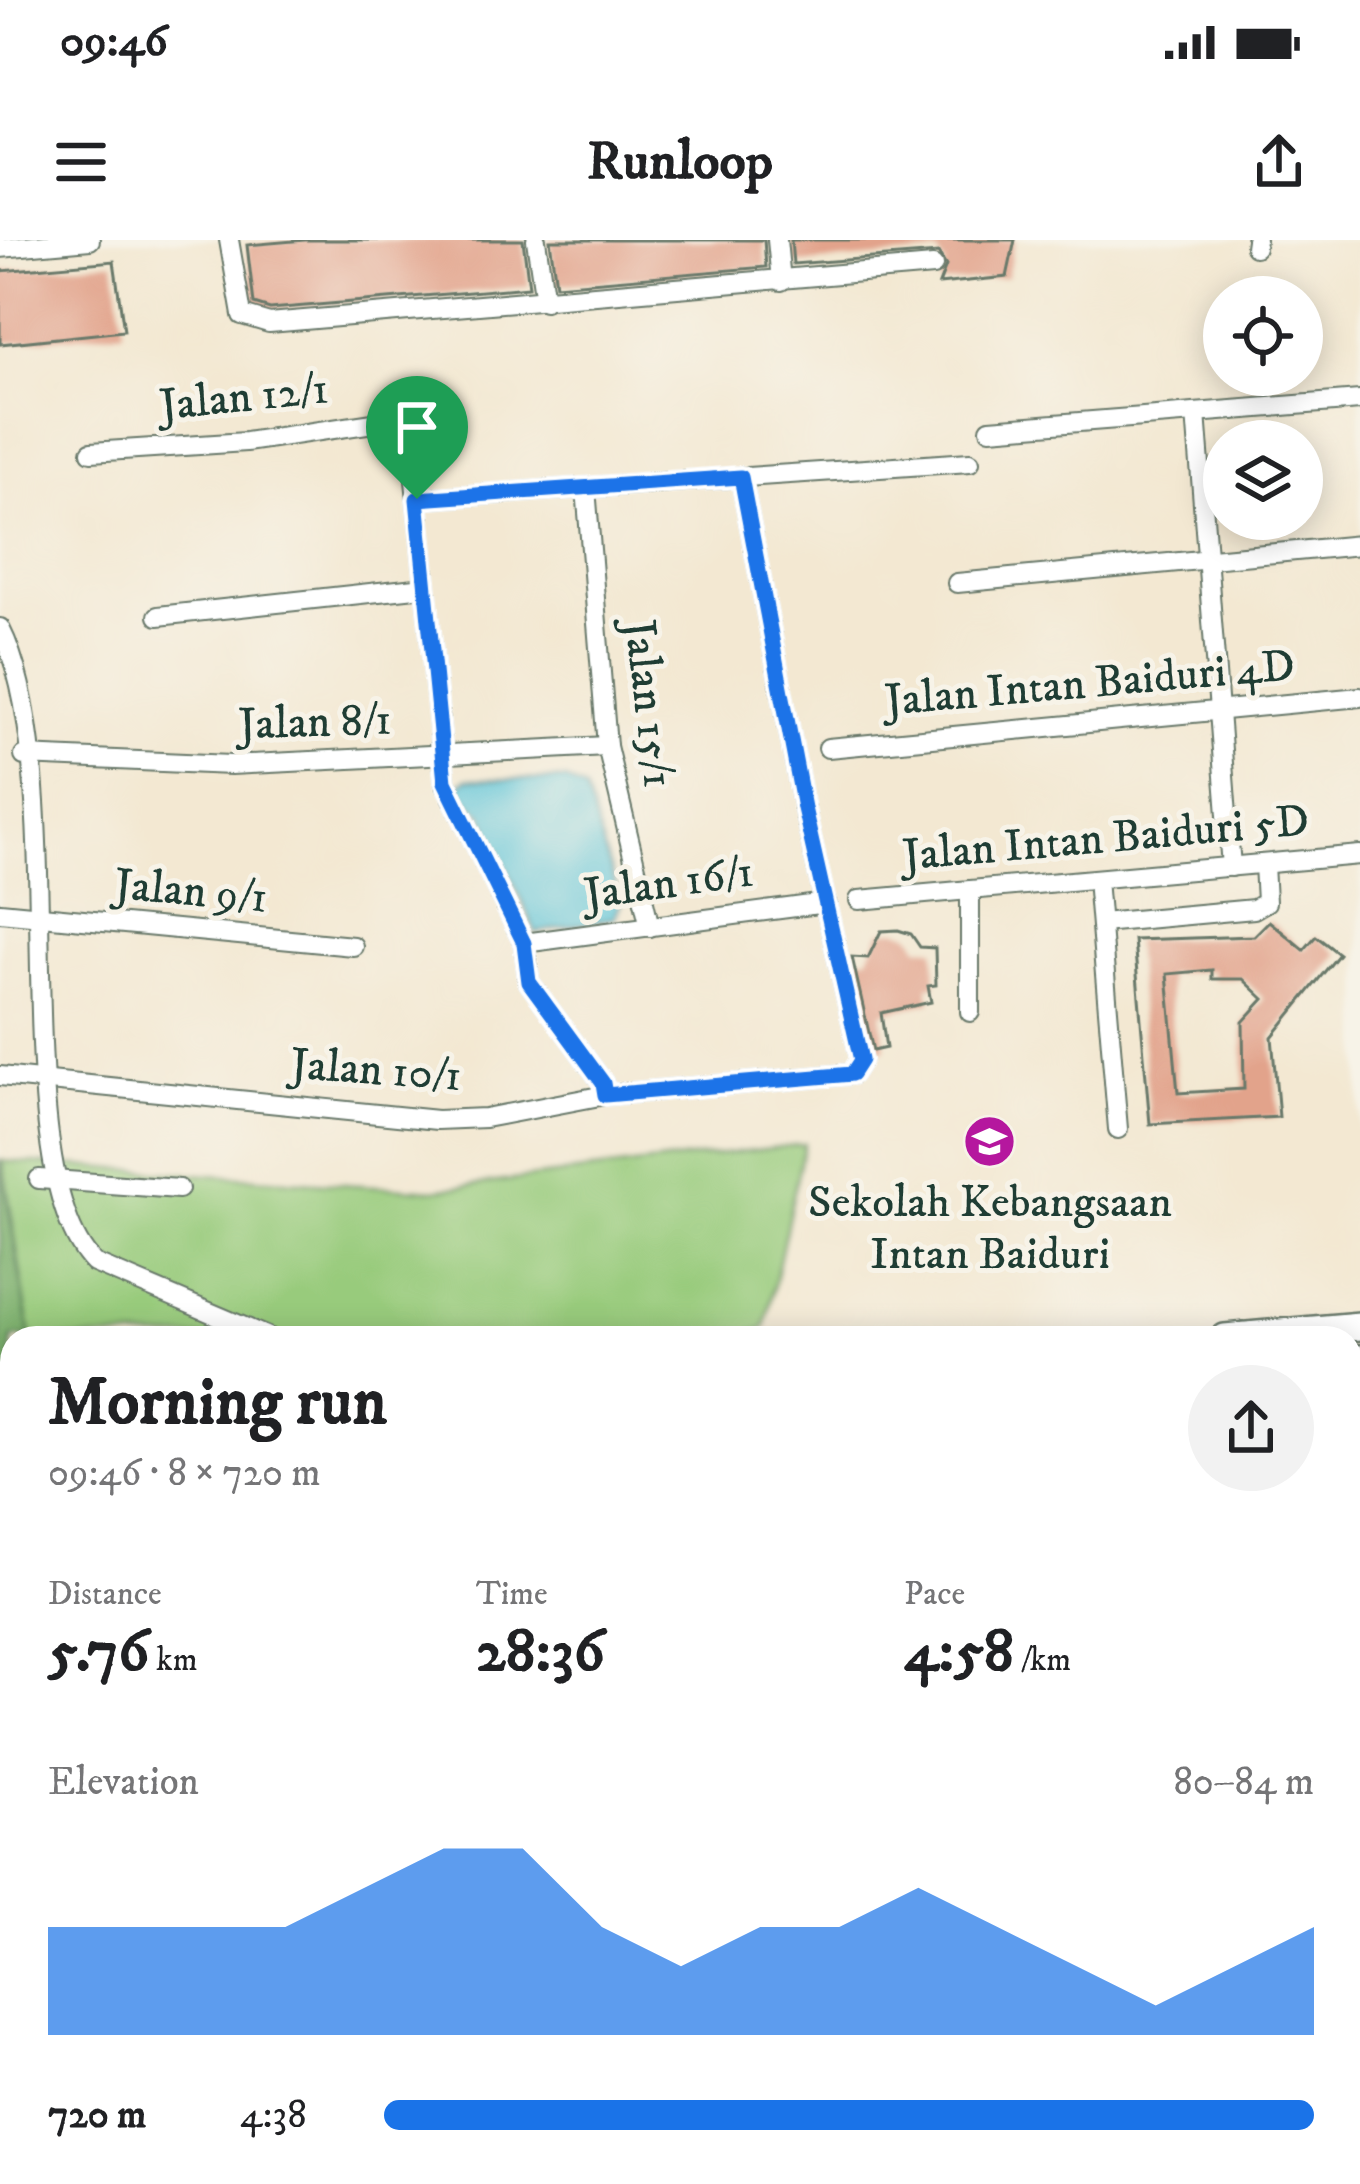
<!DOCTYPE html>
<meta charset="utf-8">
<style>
:root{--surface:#fff;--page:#f2f2f2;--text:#202124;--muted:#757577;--accent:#1a73e8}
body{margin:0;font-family:"IM FELL DW Pica",serif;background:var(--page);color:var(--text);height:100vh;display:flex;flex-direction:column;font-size:45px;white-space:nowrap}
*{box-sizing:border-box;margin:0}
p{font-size:39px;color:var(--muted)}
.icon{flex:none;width:66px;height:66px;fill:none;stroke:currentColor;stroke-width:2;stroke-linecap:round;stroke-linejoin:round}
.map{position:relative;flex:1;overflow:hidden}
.details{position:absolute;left:0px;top:1086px;width:1362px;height:858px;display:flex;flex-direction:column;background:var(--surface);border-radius:36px 36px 0 0;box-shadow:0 6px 30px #0003}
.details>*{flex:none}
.controls{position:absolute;left:1203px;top:36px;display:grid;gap:24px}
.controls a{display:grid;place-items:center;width:120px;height:120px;border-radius:50%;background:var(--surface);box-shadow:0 6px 30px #0003;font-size:60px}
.pin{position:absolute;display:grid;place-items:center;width:102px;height:102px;color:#fff;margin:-123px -51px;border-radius:50% 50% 50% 0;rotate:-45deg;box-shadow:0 0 12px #0007}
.pin .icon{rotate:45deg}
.round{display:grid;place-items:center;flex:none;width:126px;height:126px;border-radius:63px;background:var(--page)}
.summary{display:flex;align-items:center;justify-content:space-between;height:204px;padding:0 48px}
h1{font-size:66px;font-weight:800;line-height:90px}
.metrics{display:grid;grid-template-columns:repeat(3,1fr);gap:18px;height:204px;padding:12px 48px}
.metrics div{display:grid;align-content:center}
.metrics b{font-size:60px;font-weight:800}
.metrics small{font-size:33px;font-weight:400}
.metrics p{font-size:33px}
.chart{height:336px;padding:24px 48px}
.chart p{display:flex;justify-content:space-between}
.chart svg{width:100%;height:216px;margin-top:12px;fill:var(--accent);opacity:.7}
ul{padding:0 48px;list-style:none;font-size:39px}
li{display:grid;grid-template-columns:192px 144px 1fr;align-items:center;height:90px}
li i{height:30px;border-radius:15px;background:var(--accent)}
.status{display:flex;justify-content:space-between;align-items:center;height:84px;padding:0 60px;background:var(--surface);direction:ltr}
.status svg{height:33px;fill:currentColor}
header{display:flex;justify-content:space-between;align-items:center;height:156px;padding:0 48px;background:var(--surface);font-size:54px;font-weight:800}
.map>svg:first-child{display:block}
</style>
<div class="status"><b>09:46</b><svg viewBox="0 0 49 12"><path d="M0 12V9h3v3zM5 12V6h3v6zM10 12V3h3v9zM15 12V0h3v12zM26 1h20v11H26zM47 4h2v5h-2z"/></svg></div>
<header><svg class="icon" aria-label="menu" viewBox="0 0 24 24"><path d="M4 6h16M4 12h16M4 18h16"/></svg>Runloop<svg class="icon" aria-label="share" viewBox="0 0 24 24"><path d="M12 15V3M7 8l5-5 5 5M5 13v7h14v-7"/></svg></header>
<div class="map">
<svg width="1360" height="1944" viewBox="0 0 1360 1944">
<rect width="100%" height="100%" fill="#f7f3e8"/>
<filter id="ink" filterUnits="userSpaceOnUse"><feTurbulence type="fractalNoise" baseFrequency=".00833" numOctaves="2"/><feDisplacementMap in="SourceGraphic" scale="24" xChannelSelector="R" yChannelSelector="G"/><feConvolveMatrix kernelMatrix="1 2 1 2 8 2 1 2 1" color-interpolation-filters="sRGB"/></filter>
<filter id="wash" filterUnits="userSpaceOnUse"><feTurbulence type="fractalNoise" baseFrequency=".004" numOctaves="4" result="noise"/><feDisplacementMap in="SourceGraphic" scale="48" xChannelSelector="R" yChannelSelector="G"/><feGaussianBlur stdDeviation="2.7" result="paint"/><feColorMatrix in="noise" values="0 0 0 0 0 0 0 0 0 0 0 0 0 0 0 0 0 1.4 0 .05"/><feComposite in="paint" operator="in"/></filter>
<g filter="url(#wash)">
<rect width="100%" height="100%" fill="#f3e8d2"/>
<g fill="#98cb7b" stroke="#5c8458" stroke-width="3">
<path d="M 804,904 L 765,1088 L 736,1098 L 31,1098 L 3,921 L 433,950 Z"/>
<path d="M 1360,1151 L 1360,1944 L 11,1944 L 18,1932 L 1350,1932 L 1350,1152 Z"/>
</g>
<path fill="#7aaf6b" stroke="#4c7650" stroke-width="3" d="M 0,919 L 31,1098 L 12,1098 L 12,1731 L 0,1749 Z"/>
<g fill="#5ac3d7" stroke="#3c8086" stroke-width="3">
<path d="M 467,539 L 566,540 L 585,550 L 621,663 L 614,678 L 536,693 L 483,575 L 456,547 Z"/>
<path d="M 1350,1441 L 1360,1444 L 1360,1944 L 188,1944 L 195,1932 L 1350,1932 Z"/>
</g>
<g id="blocks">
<g fill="#e2a38b" fill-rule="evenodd">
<path d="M 305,0 L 523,0 L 529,47 L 270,69 L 254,64 L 247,5 Z"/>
<path d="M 550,0 L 764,0 L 766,27 L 556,45 Z"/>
<path d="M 791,0 L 1015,0 L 1007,37 L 939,44 L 946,26 L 938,13 L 793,24 Z"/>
<path d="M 114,21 L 124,91 L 0,104 L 0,31 Z"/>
<path d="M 1269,681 L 1304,710 L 1316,696 L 1339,714 L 1272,797 L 1279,877 L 1150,884 L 1134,700 L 1254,696 ZM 1212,730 L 1212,739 L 1243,739 L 1264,759 L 1243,782 L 1244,849 L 1178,853 L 1167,734 Z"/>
<path d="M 898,690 L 911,694 L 920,707 L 935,708 L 936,745 L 928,746 L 931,762 L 881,773 L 886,808 L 873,811 L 852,717 L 868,718 L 881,691 Z"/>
</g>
</g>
</g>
<g filter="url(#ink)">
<use href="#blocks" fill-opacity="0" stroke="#69796b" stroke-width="3"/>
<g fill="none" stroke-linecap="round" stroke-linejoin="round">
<defs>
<g id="minor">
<path d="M 229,0 L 242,75 L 269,83 L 933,26"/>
<path d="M 536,0 L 545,61"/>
<path d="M 777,0 L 781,41"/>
<path d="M 1255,7 L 1256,0"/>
<path d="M 0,8 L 90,0"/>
<path d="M 1196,173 L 1231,627"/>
<path d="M 990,189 L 1360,160"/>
<path d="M 91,212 L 246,202 L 380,182 L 398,186 L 411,200 L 445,542 L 524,703 L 529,742 L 603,843 L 605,855"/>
<path d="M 586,248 L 607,506 L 650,687"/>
<path d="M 417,259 L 970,222"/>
<path d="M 957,343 L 1360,305"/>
<path d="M 158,376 L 425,347"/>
<path d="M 0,388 C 75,535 0,928 94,1023 L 270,1098"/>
<path d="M 828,508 L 1360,457"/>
<path d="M 24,516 L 231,525 L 607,506"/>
<path d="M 1097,639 L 1118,889"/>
<path d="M 970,650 L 970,772"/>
<path d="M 859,660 L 1360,615"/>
<path d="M 0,672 L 353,706"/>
<path d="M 1101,683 L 1254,669 L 1266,662 L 1264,624"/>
<path d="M 524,703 L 826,663"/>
<path d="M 0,836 L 437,880 L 485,878 L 605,855 L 852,834 L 861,820 L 804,569 L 741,237"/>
<path d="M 39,939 L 179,949"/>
</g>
<g id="highway">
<path d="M 1225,1098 L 1360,1086"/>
<path d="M 1350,1120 L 1360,1119"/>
<path d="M 0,1840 L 12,1819"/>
<path d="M 0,1900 L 12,1880"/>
</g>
</defs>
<use href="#minor" stroke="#69796b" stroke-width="22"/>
<use href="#highway" stroke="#69796b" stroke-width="32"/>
<g stroke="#69796b" stroke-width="3" stroke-dasharray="9 9" stroke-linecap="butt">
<path d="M 1350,1269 L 1360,1274"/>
<path d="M 1350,1363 L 1360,1365"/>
<path d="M 47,1944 L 53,1932"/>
</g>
<use href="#minor" stroke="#fff" stroke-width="18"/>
<use href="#highway" stroke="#fff" stroke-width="27"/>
</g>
</g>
<g fill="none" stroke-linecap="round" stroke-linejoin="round" filter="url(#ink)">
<defs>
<path id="route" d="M 741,237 L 804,568 L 861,820 L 852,834 L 605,855 L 603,843 L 529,742 L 524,703 L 445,542 L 417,259 Z"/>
</defs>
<use href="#route" stroke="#fff" stroke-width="24"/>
<use href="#route" stroke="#1a73e8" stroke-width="15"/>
</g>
<defs>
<symbol id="school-disc" viewBox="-11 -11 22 22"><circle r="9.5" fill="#b5179e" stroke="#f7f3e8"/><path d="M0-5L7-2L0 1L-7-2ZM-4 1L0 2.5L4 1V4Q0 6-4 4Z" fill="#fff"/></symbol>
</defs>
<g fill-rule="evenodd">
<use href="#school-disc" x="960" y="872" width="59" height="59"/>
</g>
<g text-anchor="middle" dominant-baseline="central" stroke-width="10" stroke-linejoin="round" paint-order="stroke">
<g font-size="45" fill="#1f3d34" stroke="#f7f3e8">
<text transform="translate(244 158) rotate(-6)">Jalan 12/1</text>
<text transform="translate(1090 444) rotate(-5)">Jalan Intan Baiduri 4D</text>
<text transform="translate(648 464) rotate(83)">Jalan 15/1</text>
<text transform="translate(315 483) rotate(-2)">Jalan 8/1</text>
<text transform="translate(1106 599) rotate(-5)">Jalan Intan Baiduri 5D</text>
<text transform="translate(669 644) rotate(-8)">Jalan 16/1</text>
<text transform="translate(191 652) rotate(5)">Jalan 9/1</text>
<text transform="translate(376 831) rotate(4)">Jalan 10/1</text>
</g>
<g font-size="45" fill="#1f3d34" stroke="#f7f3e8">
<text x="990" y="963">Sekolah Kebangsaan<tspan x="990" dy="52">Intan Baiduri</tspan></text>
</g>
</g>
</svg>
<div class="controls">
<a><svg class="icon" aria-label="locate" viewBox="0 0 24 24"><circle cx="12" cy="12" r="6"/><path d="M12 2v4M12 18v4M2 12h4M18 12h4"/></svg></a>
<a><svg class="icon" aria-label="layers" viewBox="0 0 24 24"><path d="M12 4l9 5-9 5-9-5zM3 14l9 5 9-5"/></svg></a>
</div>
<div class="pin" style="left:417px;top:259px;background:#1e9e55"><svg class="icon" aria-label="arrive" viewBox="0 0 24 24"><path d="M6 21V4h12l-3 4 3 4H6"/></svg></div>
<section class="details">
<div class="summary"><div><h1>Morning run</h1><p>09:46 · 8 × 720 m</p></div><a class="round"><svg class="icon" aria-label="share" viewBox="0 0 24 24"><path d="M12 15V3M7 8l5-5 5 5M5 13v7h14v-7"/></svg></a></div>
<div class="metrics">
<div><p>Distance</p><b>5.76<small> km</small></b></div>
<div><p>Time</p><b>28:36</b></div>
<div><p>Pace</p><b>4:58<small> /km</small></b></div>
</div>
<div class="chart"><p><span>Elevation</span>80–84 m</p>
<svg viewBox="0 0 160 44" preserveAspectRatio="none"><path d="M0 44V22L10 22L20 22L30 22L40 14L50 6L60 6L70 22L80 30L90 22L100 22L110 14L120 22L130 30L140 38L150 30L160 22V44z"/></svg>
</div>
<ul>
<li><b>720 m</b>4:38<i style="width:100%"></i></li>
</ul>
</section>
</div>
